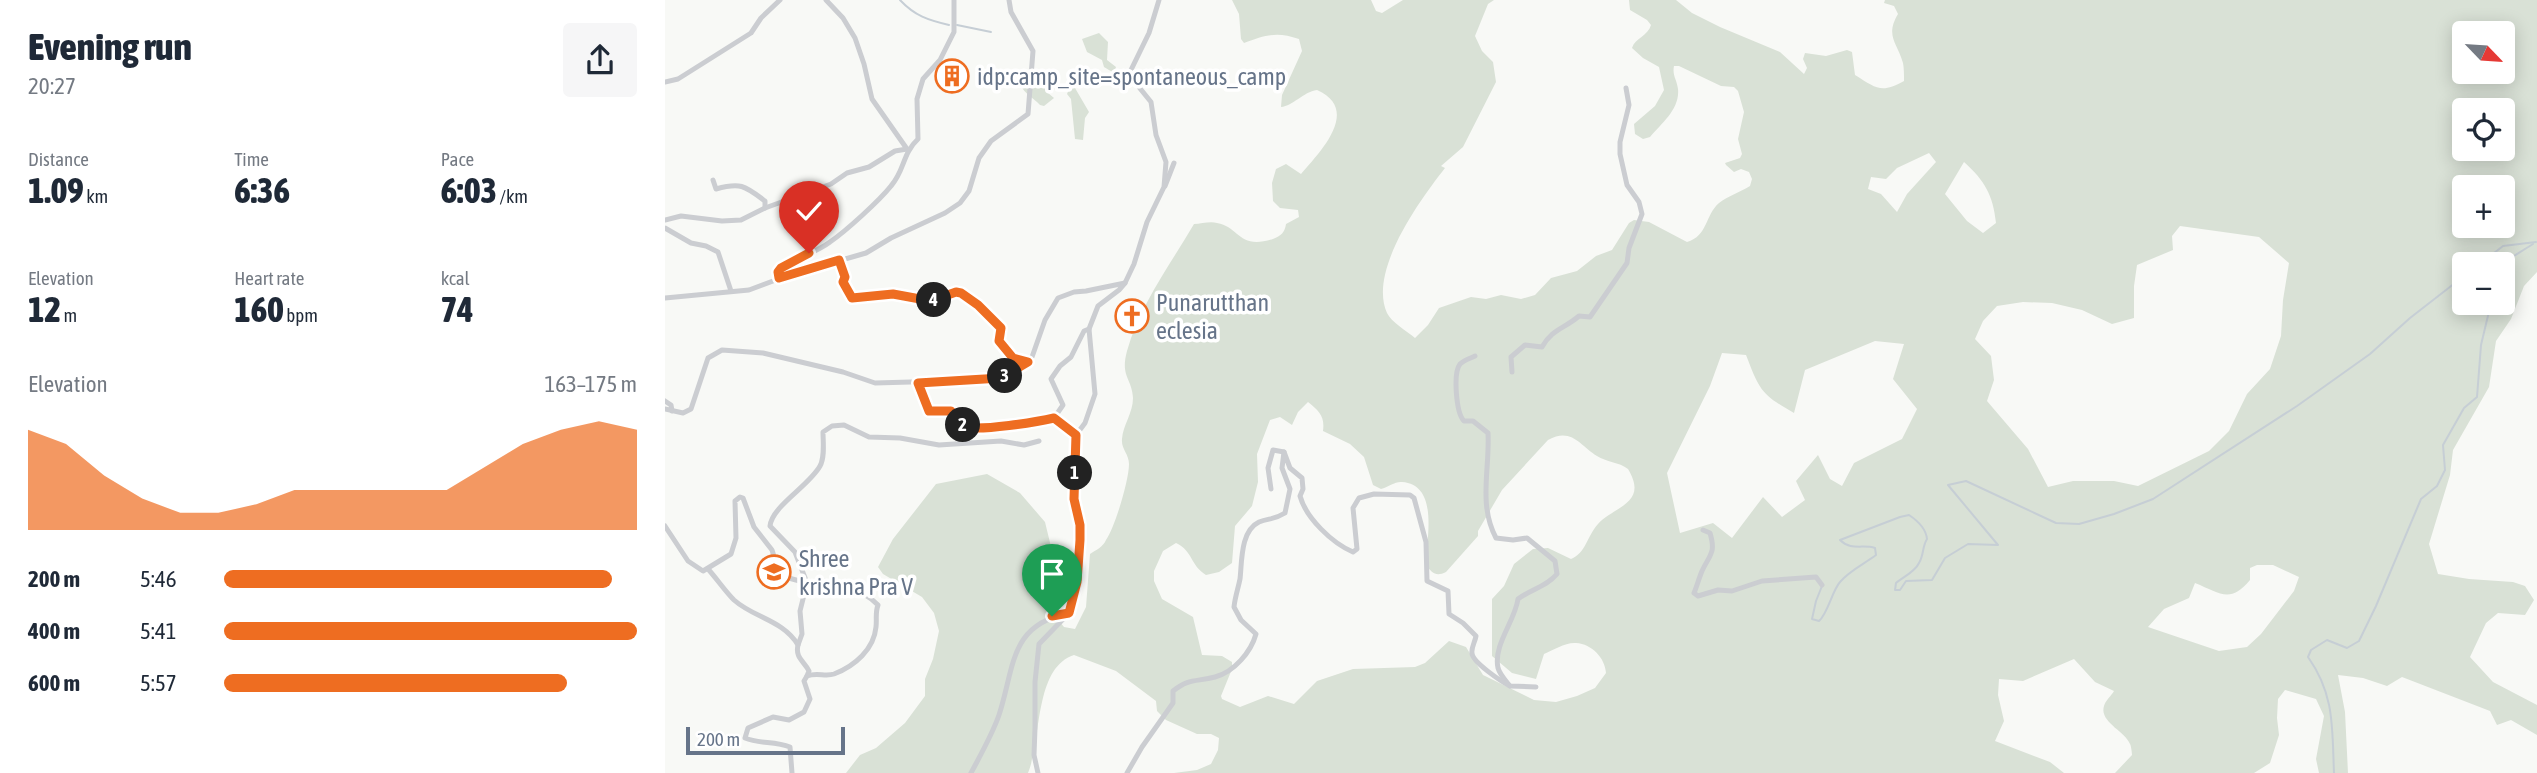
<!DOCTYPE html>
<meta charset="utf-8">
<style>
:root{--surface:#fff;--page:#f6f6f7;--text:#1f2937;--muted:#747a83;--accent:#ee6d21}
body{margin:0;font-family:"Asap Condensed",sans-serif;background:var(--page);color:var(--text);height:100vh;display:flex;flex-direction:column;font-size:26px;white-space:nowrap}
*{box-sizing:border-box;margin:0}
p{font-size:23px;color:var(--muted)}
.icon{flex:none;width:38px;height:38px;fill:none;stroke:currentColor;stroke-width:2;stroke-linecap:round;stroke-linejoin:round}
.map{position:relative;flex:1;overflow:hidden}
.sheet{display:flex;flex-direction:column;background:var(--surface);width:665px}
.sheet>*{flex:none}
.needle{width:46px;rotate:115deg}
.fabs{position:absolute;left:1787px;top:21px;display:grid;gap:14px}
.fabs a{display:grid;place-items:center;width:63px;height:63px;border-radius:7px;background:var(--surface);box-shadow:0 4px 18px #0003;font-size:35px}
.scale{position:absolute;left:21px;bottom:18px;width:159px;box-sizing:border-box;padding-left:7px;border:4px solid #667489;border-top:0;font-size:19px;line-height:24px;white-space:nowrap;color:#667489;-webkit-text-stroke:5px #fff;paint-order:stroke}
.pin{position:absolute;display:grid;place-items:center;width:60px;height:60px;color:#fff;margin:-72px -30px;border-radius:50% 50% 50% 0;rotate:-45deg;box-shadow:0 0 7px #0007}
.pin .icon{rotate:45deg}
.km{position:absolute;width:35px;height:35px;margin:-18px;border-radius:50%;background:#222;color:#fff;font-size:19px;line-height:35px;text-align:center}
.round{display:grid;place-items:center;flex:none;width:74px;height:74px;border-radius:7px;background:var(--page)}
.summary{display:flex;align-items:center;justify-content:space-between;height:119px;padding:0 28px}
h1{font-size:38px;font-weight:800;line-height:52px}
.figures{display:grid;grid-template-columns:repeat(3,1fr);gap:10px;height:119px;padding:7px 28px}
.figures div{display:grid;align-content:center}
.figures b{font-size:35px;font-weight:800}
.figures small{font-size:19px;font-weight:400}
.figures p{font-size:19px}
.chart{height:196px;padding:14px 28px}
.chart p{display:flex;justify-content:space-between}
.chart svg{width:100%;height:126px;margin-top:7px;fill:var(--accent);opacity:.7}
ul{padding:0 28px;list-style:none;font-size:23px}
li{display:grid;grid-template-columns:112px 84px 1fr;align-items:center;height:52px}
li i{height:18px;border-radius:9px;background:var(--accent)}
main{display:flex;flex:1;min-height:0}
.map>svg:first-child{display:block}
</style>
<main>
<section class="sheet">
<div class="summary"><div><h1>Evening run</h1><p>20:27</p></div><a class="round"><svg class="icon" aria-label="share" viewBox="0 0 24 24"><path d="M12 15V3M7 8l5-5 5 5M5 13v7h14v-7"/></svg></a></div>
<div class="figures">
<div><p>Distance</p><b>1.09<small> km</small></b></div>
<div><p>Time</p><b>6:36</b></div>
<div><p>Pace</p><b>6:03<small> /km</small></b></div>
</div>
<div class="figures">
<div><p>Elevation</p><b>12<small> m</small></b></div>
<div><p>Heart rate</p><b>160<small> bpm</small></b></div>
<div><p>kcal</p><b>74</b></div>
</div>
<div class="chart"><p><span>Elevation</span>163–175 m</p>
<svg viewBox="0 0 160 44" preserveAspectRatio="none"><path d="M0 44V9L10 14L20 25L30 33L40 38L50 38L60 35L70 30L80 30L90 30L100 30L110 30L120 22L130 14L140 9L150 6L160 9V44z"/></svg>
</div>
<ul>
<li><b>200 m</b>5:46<i style="width:94%"></i></li>
<li><b>400 m</b>5:41<i style="width:100%"></i></li>
<li><b>600 m</b>5:57<i style="width:83%"></i></li>
</ul>
</section>
<div class="map">
<svg width="1872" height="773" viewBox="0 0 1872 773">
<rect width="100%" height="100%" fill="#f8f9f6"/>
<g fill="#d9e1d6" fill-rule="evenodd">
<path d="M 567,0 L 706,0 L 711,11 L 717,13 L 738,0 L 829,0 L 823,4 L 810,36 L 817,51 L 828,62 L 831,82 L 798,147 L 776,166 L 780,168 C 755,200 703,271 722,313 C 726,322 742,331 750,338 L 763,325 L 774,308 L 806,297 L 821,299 L 836,295 L 856,299 L 870,295 L 886,278 L 912,271 L 931,256 L 947,250 L 964,223 L 969,220 L 984,222 L 1022,242 C 1043,236 1040,215 1054,203 C 1063,196 1075,192 1085,186 L 1087,179 L 1084,172 L 1076,169 L 1069,172 L 1061,165 L 1060,163 L 1075,158 L 1077,154 L 1073,139 L 1079,112 L 1073,91 L 1069,87 L 1056,86 L 1014,66 L 1009,66 C 1007,75 1012,80 1013,89 C 1015,109 997,123 985,137 L 978,139 L 970,134 L 969,124 L 990,106 L 999,90 L 994,67 L 978,58 L 967,48 C 970,38 983,36 986,25 L 982,20 L 965,10 L 964,0 L 1011,0 L 1027,13 L 1055,27 L 1115,52 L 1139,74 L 1142,68 L 1138,59 L 1140,53 L 1161,56 L 1182,50 L 1187,52 L 1190,75 C 1211,88 1216,94 1239,81 C 1239,75 1239,68 1238,63 C 1232,42 1220,36 1233,14 L 1229,6 L 1219,3 L 1220,0 L 1872,0 L 1872,272 L 1859,286 L 1846,319 L 1831,341 L 1824,387 L 1788,450 L 1785,475 L 1764,544 L 1773,574 L 1804,579 L 1848,582 L 1860,586 L 1869,600 L 1860,615 L 1833,613 L 1821,623 L 1805,657 L 1828,682 L 1872,705 L 1872,735 L 1846,720 L 1832,725 L 1825,711 L 1737,677 L 1722,686 L 1698,678 L 1673,675 L 1680,712 L 1683,773 L 1654,773 L 1651,759 L 1659,716 L 1651,699 L 1620,690 L 1613,699 L 1612,718 L 1614,735 L 1605,763 L 1589,773 L 1450,773 L 1467,755 C 1467,753 1466,745 1465,744 C 1460,731 1434,722 1439,706 C 1440,701 1446,696 1449,691 L 1430,682 L 1409,659 L 1358,681 L 1334,679 L 1333,695 L 1339,721 L 1330,741 L 1385,762 L 1399,773 L 509,773 L 532,770 L 546,764 L 553,750 L 554,738 L 546,734 L 532,734 L 501,720 L 492,711 L 491,701 L 451,671 L 409,655 C 369,668 377,739 363,773 L 181,773 L 195,755 L 211,748 L 240,723 L 260,696 L 260,679 L 268,659 L 274,631 L 269,613 L 257,597 L 218,574 L 213,567 L 228,539 L 271,484 L 322,474 L 355,493 L 380,522 L 388,555 L 390,616 L 399,627 L 410,629 L 421,607 L 425,554 C 431,550 438,547 441,540 C 450,527 464,480 464,464 C 464,454 456,449 457,439 C 458,425 468,413 468,398 C 467,378 455,377 462,351 C 475,305 505,265 529,224 C 536,224 545,221 552,223 C 575,227 573,250 608,239 C 616,236 620,232 621,224 L 634,217 L 633,210 L 615,208 L 608,201 L 607,183 L 611,169 L 621,164 L 636,174 C 654,153 697,110 652,90 C 638,92 628,106 616,107 L 617,95 L 637,51 L 634,39 C 612,31 600,35 579,43 L 576,39 L 574,14 ZM 1799,33 L 1838,33 L 1838,72 L 1799,72 ZM 1799,110 L 1838,110 L 1838,149 L 1799,149 ZM 1264,153 L 1271,162 L 1242,194 L 1232,212 L 1216,194 L 1203,189 L 1206,177 L 1221,179 L 1232,168 ZM 1299,162 C 1320,181 1328,195 1331,223 L 1318,233 L 1302,221 L 1280,194 ZM 1799,187 L 1838,187 L 1838,226 L 1799,226 ZM 1515,226 L 1594,237 L 1624,263 L 1618,300 L 1616,336 L 1605,369 L 1582,394 L 1564,431 L 1544,451 L 1473,486 L 1449,481 L 1408,481 L 1383,487 L 1363,449 L 1322,401 L 1329,380 L 1326,356 L 1310,339 L 1318,321 L 1332,306 L 1358,302 L 1387,303 L 1417,310 L 1447,324 L 1469,318 L 1469,286 L 1472,265 L 1508,250 L 1507,236 ZM 1799,264 L 1838,264 L 1838,303 L 1799,303 ZM 1210,341 L 1239,344 L 1228,379 L 1252,409 L 1237,439 L 1189,463 L 1177,486 L 1165,479 L 1153,455 L 1131,481 L 1140,500 L 1117,517 L 1098,497 L 1067,538 L 1048,523 L 1015,533 L 1002,473 L 1045,386 L 1057,353 L 1081,355 C 1095,391 1096,394 1129,413 L 1140,370 ZM 643,402 C 654,411 660,416 658,431 L 685,444 L 699,457 L 708,485 L 716,489 C 723,487 731,481 737,482 C 775,485 761,540 761,565 C 767,573 771,577 781,572 L 813,536 L 813,531 L 837,490 L 883,440 C 907,427 915,446 932,456 C 941,462 954,462 963,469 C 984,504 949,506 933,524 C 922,536 921,553 906,559 L 883,548 L 868,549 L 849,564 L 839,586 L 827,599 L 827,656 L 847,673 L 871,679 L 879,654 C 888,650 901,642 911,643 C 927,644 940,658 941,673 L 930,688 L 912,696 L 891,702 L 869,700 L 818,675 L 801,647 L 784,641 L 760,663 L 750,667 L 688,669 L 652,681 L 629,704 L 603,696 L 575,707 L 557,699 L 556,696 L 567,669 L 567,662 L 557,656 L 537,655 L 528,617 L 497,599 L 489,581 L 489,571 L 498,551 L 511,543 C 528,551 525,565 541,575 L 554,572 L 567,563 L 570,526 L 587,506 L 593,482 L 592,454 L 605,420 L 615,417 L 627,425 L 633,412 ZM 1592,565 L 1608,565 L 1634,577 L 1629,591 L 1596,634 L 1582,647 L 1554,651 L 1483,627 L 1499,609 L 1524,598 L 1530,583 C 1555,593 1565,604 1585,580 L 1585,568 Z"/>
<path d="M 434,33 L 443,42 L 442,60 L 451,67 L 449,73 L 439,67 L 437,60 L 422,52 L 417,39 Z"/>
<path d="M 388,72 L 391,86 L 388,92 L 383,93 L 389,98 L 379,106 L 375,105 C 368,97 360,95 355,84 L 360,76 L 370,73 L 373,86 L 384,85 Z"/>
<path d="M 405,87 L 410,88 L 424,112 L 420,118 L 418,140 L 410,139 L 406,99 L 402,94 Z"/>
</g>
<g fill="none" stroke-linecap="round" stroke-linejoin="round">
<g stroke="#c6ced5" stroke-width="2">
<path d="M 235,0 C 250,16 263,20 284,25"/>
<path d="M 292,25 L 326,32"/>
<path d="M 1815,264 L 1838,246 L 1871,242"/>
<path d="M 1836,264 L 1868,244"/>
<path d="M 1157,586 L 1151,601 L 1147,619 L 1154,621 C 1163,613 1167,591 1175,582 C 1184,571 1199,564 1211,555 L 1210,548 C 1198,544 1186,551 1175,540 L 1235,517 L 1244,515 C 1253,521 1261,528 1262,539 C 1257,547 1259,555 1254,563 C 1250,572 1238,577 1231,583 L 1230,590 L 1235,590 L 1241,581 L 1267,580 L 1280,558 L 1303,544 L 1333,545 L 1283,485 L 1301,481 L 1391,523 L 1414,524 L 1449,514 L 1488,499 L 1632,406 L 1705,354 L 1745,318 L 1799,276"/>
<path d="M 1669,773 C 1667,728 1670,695 1643,657 L 1646,650 L 1662,640 L 1682,648 L 1694,641 L 1711,606 L 1756,499 L 1772,486 L 1780,470 L 1778,445 L 1799,408 L 1812,397 L 1816,345 L 1826,303"/>
</g>
<g stroke="#cbcdd1" stroke-width="5">
<path d="M 161,0 L 178,18 L 190,38 L 199,64 L 207,99 L 242,149"/>
<path d="M 0,82 L 13,79 L 86,33 L 96,18 L 115,0"/>
<path d="M 48,180 L 51,189 C 76,182 80,186 100,201 L 100,208"/>
<path d="M 500,186 L 509,163"/>
<path d="M 0,220 L 16,216 L 57,221 L 76,220 L 100,208 L 166,184 L 182,173 L 204,167 L 230,151 L 242,149"/>
<path d="M 0,228 L 26,243 L 41,246 L 53,252 L 66,291"/>
<path d="M 174,259 L 180,277 L 178,282 L 187,298 L 228,294 L 266,301 L 286,293 L 296,293 L 313,305 L 336,328 L 334,341 L 348,358 L 363,362"/>
<path d="M 114,278 L 113,272 C 128,258 149,254 165,242 C 181,231 214,201 226,186 C 240,170 237,154 253,139 L 252,99 L 258,79 L 275,60 L 289,32 L 289,0"/>
<path d="M 0,298 L 84,290 L 124,275 L 201,253 L 226,238 L 280,213 L 295,203 L 304,191 L 314,158 L 326,141 L 363,114 L 368,51 L 346,12 L 344,0"/>
<path d="M 810,356 C 806,358 799,360 795,364 C 788,373 791,413 799,421 L 808,421 L 823,433 C 825,469 813,504 831,538 L 848,540 L 862,538 L 890,561 L 892,574 C 881,587 866,589 853,599 C 850,621 828,645 833,668 C 835,675 841,681 845,686 L 871,687"/>
<path d="M 847,372 L 846,357 L 860,345 L 877,347 C 887,329 899,329 914,316 L 925,317 L 962,263 L 964,248 L 977,214 L 974,202 L 962,185 L 955,154 L 955,142 L 964,105 L 961,88"/>
<path d="M 253,383 L 264,411 L 286,411 C 290,417 293,425 300,427 C 316,431 372,422 389,418 L 411,435"/>
<path d="M 0,401 L 6,405 L 7,411"/>
<path d="M 0,409 L 18,413 L 26,409 L 43,358 L 57,350 L 98,353 L 178,372 L 210,383 L 317,380 L 336,378 L 346,374 L 367,357 L 380,320 L 393,298 L 409,292 L 421,291 L 460,283"/>
<path d="M 389,418 L 398,405 L 386,379 L 395,366 L 406,357 L 419,331 L 424,329"/>
<path d="M 606,489 L 603,468 L 608,450 L 619,452"/>
<path d="M 0,526 L 23,561 L 38,571 L 66,554 L 71,538 L 70,501 L 75,497 L 78,498 L 89,527 L 107,550 L 113,569 L 120,577 L 142,583 L 135,611 L 137,634 L 133,645"/>
<path d="M 1038,530 L 1045,533 C 1051,553 1045,554 1037,571 C 1034,578 1032,586 1029,593 L 1033,596 L 1053,590 L 1067,591 L 1097,581 L 1151,577 L 1157,585"/>
<path d="M 43,569 C 52,579 60,591 69,600 C 89,618 118,620 133,645 C 130,658 139,661 144,671 L 142,676"/>
<path d="M 127,773 L 125,747 C 110,741 94,744 80,738 L 83,728 L 108,717 L 124,720 L 139,712 L 145,699 L 139,681 L 142,676 C 152,672 160,677 169,674 C 190,666 209,649 211,627 C 212,619 210,613 213,605 C 195,587 166,578 142,583 L 130,552 L 105,526 C 107,506 144,486 155,466 C 160,457 158,442 158,432 L 167,426 L 179,425 L 204,437 L 235,438 L 274,445 L 336,441 L 359,445 L 374,441"/>
<path d="M 306,773 C 316,754 327,735 334,715 C 350,666 344,625 404,613 L 412,582 L 415,540 L 415,525 L 409,500 L 411,435 L 420,423 L 430,394 L 424,329 L 433,306 L 454,290 L 460,283 L 469,264 L 482,222 L 499,187 L 501,162 L 491,135 L 486,102 L 469,81 L 465,72 L 484,33 L 494,0"/>
<path d="M 373,773 L 369,755 L 370,728 L 370,682 L 374,644 L 404,613"/>
<path d="M 462,773 L 477,747 L 508,703 L 508,691 C 524,678 531,682 550,677 C 569,672 586,652 591,634 L 576,620 L 569,607 C 570,597 573,589 575,579 C 577,563 575,531 594,522 C 604,518 609,520 620,513 L 625,489 L 617,468 L 619,452 L 625,468 L 637,478 L 638,489 L 635,496 C 641,518 667,543 688,552 L 692,549 L 688,508 L 694,498 L 709,494 L 745,495 L 749,498 L 761,542 L 762,581 L 783,591 L 784,614 L 798,623 L 811,636 C 810,642 806,648 807,653 C 807,662 837,682 845,686"/>
</g>
</g>
<g fill="none" stroke-linecap="round" stroke-linejoin="round">
<defs>
<path id="route" d="M 144,253 L 116,268 L 113,272 L 114,278 L 174,260 L 180,277 L 178,282 L 187,298 L 228,294 L 266,301 L 291,292 L 296,293 L 313,305 L 336,328 L 334,341 L 348,358 L 363,362 L 336,378 L 253,383 L 264,411 L 286,411 C 290,417 293,425 300,427 C 316,431 372,422 389,418 L 411,435 L 409,499 L 415,525 L 415,540 L 412,582 L 404,613 L 387,616"/>
</defs>
<use href="#route" stroke="#fff" stroke-width="14"/>
<use href="#route" stroke="#ee6d21" stroke-width="9"/>
</g>
<defs>
<symbol id="building-ring" viewBox="-11 -11 22 22"><circle r="9.5" fill="#fff" stroke="#ee6d21" stroke-width="1.5"/><path d="M-4-6H4V6H1V3H-1V6H-4ZM-2.5-4.3h1.7v1.8h-1.7ZM.8-4.3h1.7v1.8H.8ZM-2.5-1h1.7V.8h-1.7ZM.8-1h1.7V.8H.8Z" fill="#ee6d21"/></symbol>
<symbol id="church-ring" viewBox="-11 -11 22 22"><circle r="9.5" fill="#fff" stroke="#ee6d21" stroke-width="1.5"/><path d="M-1.2-6h2.4v3.5h3.3v2.4h-3.3V6h-2.4V-.1h-3.3v-2.4h3.3Z" fill="#ee6d21"/></symbol>
<symbol id="school-ring" viewBox="-11 -11 22 22"><circle r="9.5" fill="#fff" stroke="#ee6d21" stroke-width="1.5"/><path d="M0-5L7-2L0 1L-7-2ZM-4 1L0 2.5L4 1V4Q0 6-4 4Z" fill="#ee6d21"/></symbol>
</defs>
<g fill-rule="evenodd">
<use href="#building-ring" x="268" y="57" width="38" height="38"/>
<use href="#church-ring" x="448" y="297" width="38" height="38"/>
<use href="#school-ring" x="90" y="553" width="38" height="38"/>
</g>
<g text-anchor="middle" dominant-baseline="central" stroke-width="7" stroke-linejoin="round" paint-order="stroke">
<g font-size="24" fill="#667489" stroke="#fff" text-anchor="start">
<text x="312" y="76">idp:camp_site=spontaneous_camp</text>
<text x="491" y="302">Punarutthan<tspan x="491" dy="28">eclesia</tspan></text>
<text x="134" y="558">Shree<tspan x="134" dy="28">krishna Pra V</tspan></text>
</g>
</g>
</svg>
<div class="fabs">
<a><svg class="needle" viewBox="-14 -14 28 28"><path d="M0-13l5 13h-10z" fill="#e53935"/><path d="M0 13l5-13h-10z" fill="#747a83"/></svg></a>
<a><svg class="icon" aria-label="locate" viewBox="0 0 24 24"><circle cx="12" cy="12" r="6"/><path d="M12 2v4M12 18v4M2 12h4M18 12h4"/></svg></a>
<a>+</a>
<a>−</a>
</div>
<div class="scale">200 m</div>
<div class="pin" style="left:387px;top:616px;background:#1e9e55"><svg class="icon" aria-label="arrive" viewBox="0 0 24 24"><path d="M6 21V4h12l-3 4 3 4H6"/></svg></div>
<div class="pin" style="left:144px;top:253px;background:#d93025"><svg class="icon" aria-label="check" viewBox="0 0 24 24"><path d="M5 12l5 5 9-10"/></svg></div>
<b class="km" style="left:410px;top:473px">1</b>
<b class="km" style="left:298px;top:425px">2</b>
<b class="km" style="left:340px;top:376px">3</b>
<b class="km" style="left:269px;top:300px">4</b>
</div>
</main>
